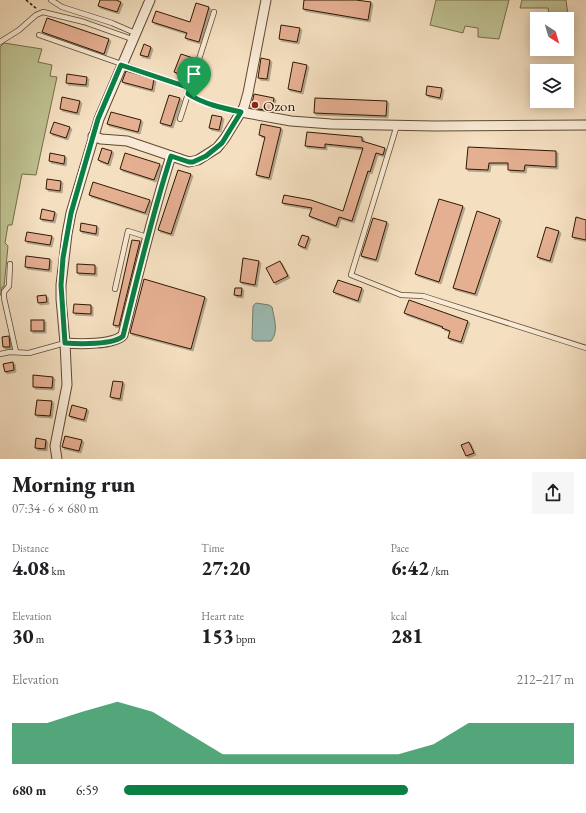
<!DOCTYPE html>
<meta charset="utf-8">
<style>
:root{--surface:#fff;--page:#f6f6f6;--text:#202124;--muted:#757577;--accent:#0b8043}
body{margin:0;font-family:"EB Garamond",serif;background:var(--page);color:var(--text);height:100vh;display:flex;flex-direction:column;font-size:15px;white-space:nowrap}
*{box-sizing:border-box;margin:0}
p{font-size:13px;color:var(--muted)}
.icon{flex:none;width:22px;height:22px;fill:none;stroke:currentColor;stroke-width:2;stroke-linecap:round;stroke-linejoin:round}
.map{position:relative;height:459px;overflow:hidden}
.drawer{display:flex;flex-direction:column;background:var(--surface);flex:1}
.drawer>*{flex:none}
.needle{width:26px;rotate:143deg}
.buttons{position:absolute;left:530px;top:12px;display:grid;gap:8px}
.buttons a{display:grid;place-items:center;width:44px;height:44px;border-radius:0px;background:var(--surface);box-shadow:0 2px 10px #0003;font-size:20px}
.pin{position:absolute;display:grid;place-items:center;width:34px;height:34px;color:#fff;margin:-41px -17px;border-radius:50% 50% 50% 0;rotate:-45deg;box-shadow:0 0 4px #0007}
.pin .icon{rotate:45deg}
.round{display:grid;place-items:center;flex:none;width:42px;height:42px;border-radius:0px;background:var(--page)}
.headline{display:flex;align-items:center;justify-content:space-between;height:68px;padding:0 12px}
h1{font-size:22px;font-weight:800;line-height:30px}
.figures{display:grid;grid-template-columns:repeat(3,1fr);gap:6px;height:68px;padding:4px 12px}
.figures div{display:grid;align-content:center}
.figures b{font-size:20px;font-weight:800}
.figures small{font-size:11px;font-weight:400}
.figures p{font-size:11px}
.chart{height:112px;padding:8px 12px}
.chart p{display:flex;justify-content:space-between}
.chart svg{width:100%;height:72px;margin-top:4px;fill:var(--accent);opacity:.7}
ul{padding:0 12px;list-style:none;font-size:13px}
li{display:grid;grid-template-columns:64px 48px 1fr;align-items:center;height:30px}
li i{height:10px;border-radius:5px;background:var(--accent)}
.map>svg:first-child{display:block}
</style>
<div class="map">
<svg width="586" height="459" viewBox="0 0 586 459">
<defs>
<filter id="shadow"><feDropShadow dx="2" dy="2" stdDeviation="0" flood-color="#0004"/></filter>
</defs>
<rect width="100%" height="100%" fill="#f4dfc0"/>
<filter id="stains"><feTurbulence type="fractalNoise" baseFrequency=".005" numOctaves="4"/><feColorMatrix values="0 0 0 0 .2 0 0 0 0 .09 0 0 0 0 .02 0 0 0 .5 -.17"/></filter>
<radialGradient id="worn" r=".72"><stop offset=".6" stop-color="#630" stop-opacity="0"/><stop offset="1" stop-color="#630" stop-opacity=".3"/></radialGradient>
<g fill="#bec191" stroke="#766d48">
<path d="M 436,0 L 509,0 L 499,39 L 478,37 L 478,28 L 465,26 L 463,33 L 430,25 Z"/>
<path d="M 522,0 L 566,0 L 568,15 L 549,14 L 548,8 L 520,8 Z"/>
<path d="M 4,43 L 42,49 L 38,62 L 52,65 L 50,76 L 57,77 L 36,175 L 22,174 L 12,225 L 8,225 L 5,243 L 8,246 L 4,287 L 2,287 L 1,295 L 0,295 L 0,47 Z"/>
</g>
<path fill="#9cbcb5" stroke="#707b6d" d="M 256,303 L 269,305 L 272,307 C 274,318 279,332 271,341 L 255,341 L 252,339 L 253,306 Z"/>
<g fill="#e5af92" stroke="#2e1900" filter="url(#shadow)">
<path d="M 100,0 L 116,0 L 121,2 L 117,12 L 98,6 Z"/>
<path d="M 304,0 L 356,0 L 371,2 L 368,20 L 303,9 Z"/>
<path d="M 196,3 L 209,7 L 199,42 L 185,38 L 187,33 L 152,22 L 156,11 L 190,22 Z"/>
<path d="M 47,18 L 109,39 L 104,54 L 42,32 Z"/>
<path d="M 281,25 L 300,28 L 297,42 L 279,39 Z"/>
<path d="M 144,44 L 151,47 L 148,57 L 140,55 Z"/>
<path d="M 181,54 L 193,58 L 187,77 L 174,72 Z"/>
<path d="M 261,58 L 270,60 L 267,79 L 258,78 Z"/>
<path d="M 293,62 L 307,65 L 301,92 L 288,89 Z"/>
<path d="M 126,71 L 154,79 L 152,90 L 122,82 Z"/>
<path d="M 67,74 L 87,77 L 86,85 L 66,83 Z"/>
<path d="M 427,86 L 442,88 L 440,98 L 426,95 Z"/>
<path d="M 254,94 L 274,98 L 272,111 L 251,108 Z"/>
<path d="M 169,95 L 180,98 L 171,126 L 160,123 Z"/>
<path d="M 62,97 L 80,101 L 77,113 L 60,109 Z"/>
<path d="M 315,98 L 387,101 L 386,116 L 314,113 Z"/>
<path d="M 111,112 L 141,120 L 138,132 L 107,124 Z"/>
<path d="M 212,115 L 222,117 L 219,130 L 209,128 Z"/>
<path d="M 54,122 L 70,127 L 66,138 L 50,133 Z"/>
<path d="M 261,124 L 281,128 L 269,178 L 256,175 L 265,137 L 259,135 Z"/>
<path d="M 307,132 L 362,137 L 362,141 L 385,148 L 383,155 L 376,153 L 370,172 L 368,171 L 352,221 L 339,217 L 336,226 L 309,216 L 312,208 L 282,203 L 284,195 L 311,200 L 343,211 L 363,148 L 325,144 L 325,148 L 305,146 Z"/>
<path d="M 468,147 L 556,151 L 556,167 L 525,165 L 524,171 L 508,170 L 508,163 L 489,163 L 488,170 L 466,169 Z"/>
<path d="M 102,148 L 112,151 L 108,164 L 98,160 Z"/>
<path d="M 50,153 L 65,156 L 64,164 L 49,161 Z"/>
<path d="M 125,153 L 160,164 L 154,180 L 120,169 Z"/>
<path d="M 178,170 L 191,174 L 171,234 L 158,230 Z"/>
<path d="M 47,179 L 61,181 L 60,191 L 46,189 Z"/>
<path d="M 93,182 L 150,200 L 145,213 L 89,195 Z"/>
<path d="M 439,199 L 463,206 L 439,282 L 415,274 Z"/>
<path d="M 42,209 L 55,212 L 53,221 L 40,219 Z"/>
<path d="M 477,211 L 500,219 L 475,294 L 453,288 Z"/>
<path d="M 576,217 L 586,220 L 586,240 L 572,237 Z"/>
<path d="M 373,218 L 387,222 L 376,260 L 361,256 Z"/>
<path d="M 81,223 L 97,226 L 96,234 L 80,231 Z"/>
<path d="M 546,227 L 559,231 L 550,261 L 537,257 Z"/>
<path d="M 27,232 L 52,236 L 50,245 L 25,241 Z"/>
<path d="M 302,235 L 309,237 L 305,248 L 298,245 Z"/>
<path d="M 132,240 L 140,241 L 119,326 L 113,325 Z"/>
<path d="M 26,256 L 50,259 L 49,270 L 25,267 Z"/>
<path d="M 243,258 L 259,261 L 255,285 L 240,282 Z"/>
<path d="M 280,261 L 288,276 L 274,283 L 266,268 Z"/>
<path d="M 77,264 L 95,265 L 95,274 L 77,273 Z"/>
<path d="M 144,279 L 205,297 L 191,349 L 130,333 Z"/>
<path d="M 338,280 L 362,288 L 358,301 L 333,292 Z"/>
<path d="M 235,288 L 242,288 L 241,296 L 234,295 Z"/>
<path d="M 46,295 L 47,302 L 38,303 L 37,296 Z"/>
<path d="M 409,300 L 468,321 L 461,342 L 448,338 L 450,331 L 442,328 L 443,327 L 404,313 Z"/>
<path d="M 74,304 L 91,305 L 91,314 L 73,313 Z"/>
<rect x="31" y="320" width="13" height="11"/>
<path d="M 9,336 L 10,347 L 3,347 L 2,337 Z"/>
<path d="M 13,362 L 14,370 L 5,372 L 3,364 Z"/>
<path d="M 33,375 L 53,377 L 52,388 L 33,387 Z"/>
<path d="M 113,381 L 123,382 L 120,399 L 110,397 Z"/>
<path d="M 37,400 L 52,401 L 50,416 L 35,415 Z"/>
<path d="M 72,405 L 87,409 L 84,420 L 69,416 Z"/>
<path d="M 65,436 L 82,440 L 79,451 L 62,447 Z"/>
<path d="M 36,438 L 46,440 L 45,449 L 35,448 Z"/>
<path d="M 469,442 L 474,453 L 466,456 L 461,445 Z"/>
</g>
<g fill="none" stroke-linecap="round" stroke-linejoin="round">
<defs>
<g id="service">
<path d="M 51,0 L 62,7 L 112,23 L 135,33"/>
<path d="M 39,35 L 190,88"/>
<path d="M 0,42 L 19,30 L 36,15 L 43,12 L 84,22 L 132,39"/>
<path d="M 188,94 L 210,105 L 241,112"/>
<path d="M 180,119 L 214,12"/>
<path d="M 397,125 L 351,275 L 401,295 L 423,296 L 586,348"/>
<path d="M 10,264 L 9,286 L 4,292 L 4,298 L 16,352"/>
<path d="M 115,289 L 128,231 L 147,237"/>
<path d="M 0,354 L 10,352 L 29,353 L 65,343"/>
</g>
<g id="minor">
<path d="M 241,112 L 291,121 L 331,124 L 434,126 L 586,125"/>
<path d="M 93,136 L 101,139 L 127,141 L 189,162 L 198,160 L 217,148 L 225,138 L 244,107 L 248,93 L 266,0"/>
<path d="M 65,343 C 79,344 114,345 123,335 C 138,275 152,215 171,156"/>
<path d="M 57,459 L 55,446 L 67,385 L 65,343 L 61,299 L 61,285 L 67,234 L 71,213 L 99,119 L 150,0"/>
</g>
</defs>
<use href="#service" stroke="#604a30" stroke-width="6"/>
<use href="#minor" stroke="#604a30" stroke-width="11"/>
<path stroke="#2e1900" stroke-width="1.5" stroke-dasharray="3 2" stroke-linecap="butt" d="M 26,0 L 37,9"/>
<use href="#service" stroke="#f8ead6" stroke-width="4.5"/>
<use href="#minor" stroke="#f8ead6" stroke-width="9"/>
</g>
<g fill="none" stroke-linecap="round" stroke-linejoin="round">
<defs>
<path id="route" d="M 121,65 L 190,88 L 188,94 C 204,104 222,108 241,112 L 222,143 L 206,156 L 193,162 L 189,162 L 171,156 C 152,215 138,275 123,336 C 114,345 79,344 65,343 L 61,285 L 63,258 L 71,213 L 98,119 Z"/>
</defs>
<use href="#route" stroke="#fff" stroke-width="8"/>
<use href="#route" stroke="#0b8043" stroke-width="5"/>
</g>
<circle fill="#8f2418" stroke="#f8ead6" stroke-width="1.5" cx="255" cy="105" r="4"/>
<g text-anchor="middle" dominant-baseline="central" stroke-width="3" stroke-linejoin="round" paint-order="stroke">
<g font-size="15" fill="#2e1900" stroke="#f8ead6" text-anchor="start">
<text x="263" y="105">Ozon</text>
</g>
</g>
<rect width="100%" height="100%" filter="url(#stains)"/>
<rect width="100%" height="100%" fill="url(#worn)"/>
</svg>
<div class="buttons">
<a><svg class="needle" viewBox="-14 -14 28 28"><path d="M0-13l5 13h-10z" fill="#e53935"/><path d="M0 13l5-13h-10z" fill="#757577"/></svg></a>
<a><svg class="icon" aria-label="layers" viewBox="0 0 24 24"><path d="M12 4l9 5-9 5-9-5zM3 14l9 5 9-5"/></svg></a>
</div>
<div class="pin" style="left:194px;top:98px;background:#1e9e55"><svg class="icon" aria-label="arrive" viewBox="0 0 24 24"><path d="M6 21V4h12l-3 4 3 4H6"/></svg></div>
</div>
<section class="drawer">
<div class="headline"><div><h1>Morning run</h1><p>07:34 · 6 × 680 m</p></div><a class="round"><svg class="icon" aria-label="share" viewBox="0 0 24 24"><path d="M12 15V3M7 8l5-5 5 5M5 13v7h14v-7"/></svg></a></div>
<div class="figures">
<div><p>Distance</p><b>4.08<small> km</small></b></div>
<div><p>Time</p><b>27:20</b></div>
<div><p>Pace</p><b>6:42<small> /km</small></b></div>
</div>
<div class="figures">
<div><p>Elevation</p><b>30<small> m</small></b></div>
<div><p>Heart rate</p><b>153<small> bpm</small></b></div>
<div><p>kcal</p><b>281</b></div>
</div>
<div class="chart"><p><span>Elevation</span>212–217 m</p>
<svg viewBox="0 0 160 44" preserveAspectRatio="none"><path d="M0 44V19L10 19L20 12L30 6L40 12L50 25L60 38L70 38L80 38L90 38L100 38L110 38L120 32L130 19L140 19L150 19L160 19V44z"/></svg>
</div>
<ul>
<li><b>680 m</b>6:59<i style="width:63%"></i></li>
</ul>
</section>
